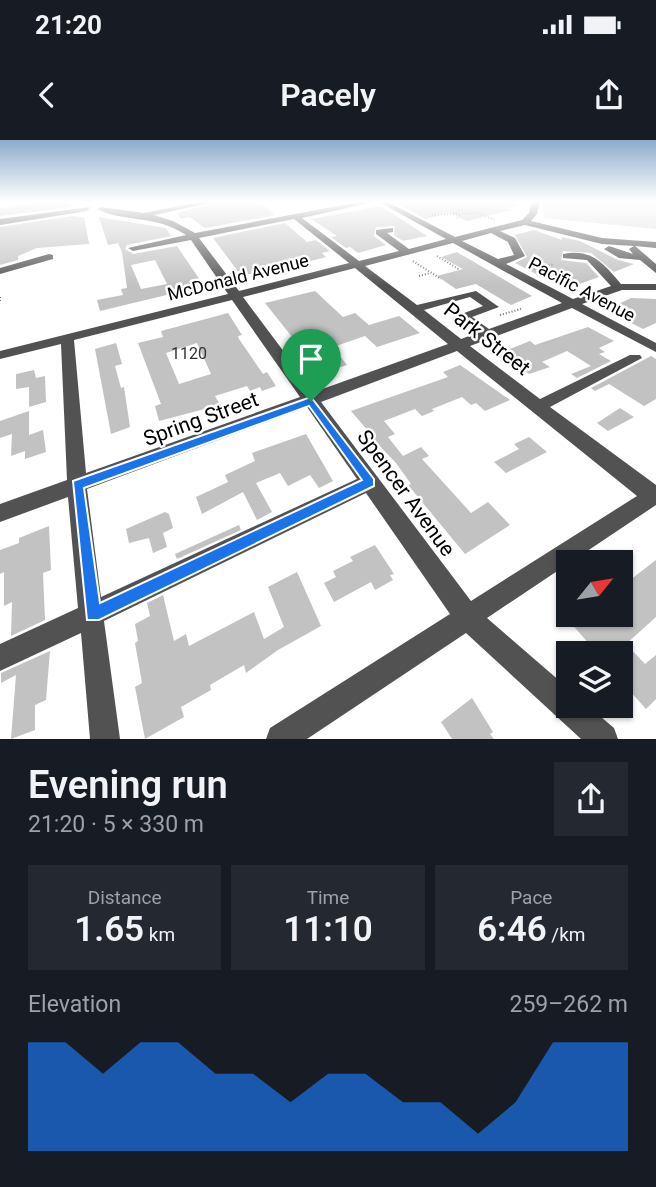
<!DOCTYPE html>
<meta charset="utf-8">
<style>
:root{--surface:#171b24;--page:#242831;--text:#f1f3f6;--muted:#9ea1a6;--accent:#1a73e8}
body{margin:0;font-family:Roboto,sans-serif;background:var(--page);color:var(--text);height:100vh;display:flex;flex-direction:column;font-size:26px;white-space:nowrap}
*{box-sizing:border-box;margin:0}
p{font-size:23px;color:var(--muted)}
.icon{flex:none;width:38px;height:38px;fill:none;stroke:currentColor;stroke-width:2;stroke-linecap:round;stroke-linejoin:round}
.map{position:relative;height:599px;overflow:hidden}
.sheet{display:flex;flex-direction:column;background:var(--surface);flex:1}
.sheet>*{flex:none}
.needle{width:46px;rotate:60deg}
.controls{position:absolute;left:556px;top:410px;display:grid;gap:14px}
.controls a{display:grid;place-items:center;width:77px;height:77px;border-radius:0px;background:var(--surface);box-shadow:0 2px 5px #0004;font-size:35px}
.pin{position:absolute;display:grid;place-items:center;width:60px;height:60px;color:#fff;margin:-72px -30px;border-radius:50% 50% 50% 0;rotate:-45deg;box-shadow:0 0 7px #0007}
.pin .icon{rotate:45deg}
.round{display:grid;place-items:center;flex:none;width:74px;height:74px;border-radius:0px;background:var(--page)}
.head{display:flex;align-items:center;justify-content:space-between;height:119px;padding:0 28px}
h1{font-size:38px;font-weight:600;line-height:52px}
.stats{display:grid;grid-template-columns:repeat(3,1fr);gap:10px;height:119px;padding:7px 28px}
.stats div{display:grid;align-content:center;border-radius:0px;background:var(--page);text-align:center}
.stats b{font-size:35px;font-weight:600}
.stats small{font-size:19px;font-weight:400}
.stats p{font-size:19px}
.chart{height:196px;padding:14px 28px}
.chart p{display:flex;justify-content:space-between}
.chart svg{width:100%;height:126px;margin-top:7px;fill:var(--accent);opacity:.7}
.status{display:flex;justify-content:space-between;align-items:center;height:49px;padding:0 35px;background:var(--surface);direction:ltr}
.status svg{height:19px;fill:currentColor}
header{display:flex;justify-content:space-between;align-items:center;height:91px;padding:0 28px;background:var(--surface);font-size:32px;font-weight:600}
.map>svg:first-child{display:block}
</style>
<div class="status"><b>21:20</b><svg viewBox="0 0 49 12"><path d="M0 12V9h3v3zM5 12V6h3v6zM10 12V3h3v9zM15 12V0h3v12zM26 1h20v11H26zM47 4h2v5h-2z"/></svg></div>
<header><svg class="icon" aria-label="back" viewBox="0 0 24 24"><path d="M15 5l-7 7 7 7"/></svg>Pacely<svg class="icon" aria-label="share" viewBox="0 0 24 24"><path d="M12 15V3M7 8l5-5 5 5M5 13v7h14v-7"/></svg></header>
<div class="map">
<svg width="656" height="599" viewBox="0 0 656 599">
<rect width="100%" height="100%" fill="#fff"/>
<path fill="#d9d9d9" d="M 542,62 L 656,62 L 656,89 L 544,78 Z"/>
<g fill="#c2c2c2" fill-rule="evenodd">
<path d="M 40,62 L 70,62 L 71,67 L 0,76 L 0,68 Z"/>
<path d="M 218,62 L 260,62 L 275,75 L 205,88 L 190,77 L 181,79 L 177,73 Z"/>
<path d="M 404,62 L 514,62 L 515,66 L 506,68 L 511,70 L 467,81 L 450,73 L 425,79 L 396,63 Z"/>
<path d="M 381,66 L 427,96 L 403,101 L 394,95 L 395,86 L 376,87 L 374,96 L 386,105 L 358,113 L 350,107 L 346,108 L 331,97 L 337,96 L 311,79 Z"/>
<path d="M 72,76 L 84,77 L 89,104 L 37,108 L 18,116 L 18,120 L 0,125 L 0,87 Z"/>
<path d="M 99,77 L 166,88 L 171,96 L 127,105 L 125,109 L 133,114 L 177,106 L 204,146 L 100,171 L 97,160 L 123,155 L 121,149 L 127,148 L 122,112 L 118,103 L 108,105 ZM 155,120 L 167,144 L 141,149 L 131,125 Z"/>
<path d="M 285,83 L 307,102 L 316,100 L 330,111 L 322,113 L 326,117 L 299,124 L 257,134 L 240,134 L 213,98 Z"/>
<path d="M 534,90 L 562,100 L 561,97 L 580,101 L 618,120 L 634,124 L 614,132 L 591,113 L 563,111 L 561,120 L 586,123 L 599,137 L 565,149 L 515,123 L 527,117 L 515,95 Z"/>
<path d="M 457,112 L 462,115 L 532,156 L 511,165 L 476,144 L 456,149 L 437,136 L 463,129 L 441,117 Z"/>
<path d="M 315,151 L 343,177 L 355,173 L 369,185 L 399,176 L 420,193 L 377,207 L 365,196 L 333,207 L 347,225 L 332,230 L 327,224 L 316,227 L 265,163 Z"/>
<path d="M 631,158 L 656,159 L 656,183 L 643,189 L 606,170 Z"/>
<path d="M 228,173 L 242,195 L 238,196 L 239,199 L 263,234 L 267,232 L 276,246 L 262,251 L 260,247 L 250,251 L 247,246 L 215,256 L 220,265 L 159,281 L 155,266 L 161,264 L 138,203 L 163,197 L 161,191 ZM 197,203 L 211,234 L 179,244 L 166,213 Z"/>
<path d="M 588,187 L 614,201 L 599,208 L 605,212 L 599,214 L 611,221 L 577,238 L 571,234 L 591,226 L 567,211 L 542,222 L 550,227 L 529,234 L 500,213 L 530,201 L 535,205 Z"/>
<path d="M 116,203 L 122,224 L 115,226 L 121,248 L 124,247 L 130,287 L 111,294 L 95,209 Z"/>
<path d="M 651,216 L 656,219 L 656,259 L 644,266 L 609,244 L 595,251 L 591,248 Z"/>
<path d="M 460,225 L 510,260 L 485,271 L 476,263 L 471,265 L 462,257 L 432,269 L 434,271 L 422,276 L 415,269 L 384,281 L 395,294 L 388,297 L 403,316 L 421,307 L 429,316 L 422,319 L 471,373 L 488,362 L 510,385 L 465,414 L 408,345 L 411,344 L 396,323 L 376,302 L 372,304 L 364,294 L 369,292 L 351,271 L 448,237 L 443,232 Z"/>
<path d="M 34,230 L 36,238 L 45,236 L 46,262 L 29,267 L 29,247 L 16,249 L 16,234 Z"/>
<path d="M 620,268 L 634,277 L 608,291 L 597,283 Z"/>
<path d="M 29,271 L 29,295 L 43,290 L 46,312 L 25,319 L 25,311 L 11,316 L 12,294 L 0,298 L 0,281 Z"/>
<path d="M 306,294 L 333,341 L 319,348 L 310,335 L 288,346 L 280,333 L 256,343 L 272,372 L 257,380 L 243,352 L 202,374 L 196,357 L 228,342 L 225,335 L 255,321 L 252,313 Z"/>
<path d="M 529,297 L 547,312 L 506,333 L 494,322 L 519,309 L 514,304 Z"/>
<path d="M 165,372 L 169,374 L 173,388 L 163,393 L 167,407 L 153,413 L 149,398 L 129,403 L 126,389 Z"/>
<path d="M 239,385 L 241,390 L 177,419 L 175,414 Z"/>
<path d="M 49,386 L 51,430 L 43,433 L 45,480 L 11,496 L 12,462 L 4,466 L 4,432 L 0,434 L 0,410 L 19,403 L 19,398 Z"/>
<path d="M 375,405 L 394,434 L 390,435 L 393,440 L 375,450 L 371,442 L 334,462 L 324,443 L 336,437 L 333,431 L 353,421 L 350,417 Z"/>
<path d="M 656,420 L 656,477 L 626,504 L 645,524 L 656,515 L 656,559 L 646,569 L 621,541 L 621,513 L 597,513 L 570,482 L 574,480 L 569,474 L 621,474 L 621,447 Z"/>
<path d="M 297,432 L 321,486 L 278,510 L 246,533 L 244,525 L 210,545 L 211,550 L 181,567 L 184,577 L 145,599 L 135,547 L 142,543 L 135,503 L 138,501 L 135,484 L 150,476 L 147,463 L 163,455 L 174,501 L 186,494 L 189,506 L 254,472 L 264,499 L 284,487 L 268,447 Z"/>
<path d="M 50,511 L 46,560 L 35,565 L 35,590 L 11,599 L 16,535 L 1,543 L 1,533 Z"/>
<path d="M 472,558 L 493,592 L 490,594 L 494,599 L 452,599 L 441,582 Z"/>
</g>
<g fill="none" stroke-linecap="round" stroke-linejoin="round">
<g stroke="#747474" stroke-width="2" stroke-dasharray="1 2" stroke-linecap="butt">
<path d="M 453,73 L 464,69"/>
<path d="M 432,75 L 477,73 L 496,80"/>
<path d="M 457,78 L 461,74"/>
<path d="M 437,116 L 460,130"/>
<path d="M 413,121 L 441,139"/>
<path d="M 534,129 L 554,124"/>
<path d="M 419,136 L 430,133"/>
<path d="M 0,157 L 0,162"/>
<path d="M 500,175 L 521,169"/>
</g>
<g fill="#525252" fill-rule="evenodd">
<path d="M 200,62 L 215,62 L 154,75 L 173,81 L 195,93 L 359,62 L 374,62 L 302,78 L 359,121 L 399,111 L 376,94 L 376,90 L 393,88 L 393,92 L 387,93 L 409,109 L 446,99 L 379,62 L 388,62 L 455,97 L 522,80 L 529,73 L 532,62 L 540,62 L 537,74 L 531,81 L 602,98 L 656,102 L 656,108 L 635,106 L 656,124 L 656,133 L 640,120 L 619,118 L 604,109 L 609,106 L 633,114 L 629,109 L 634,106 L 602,104 L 525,85 L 500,91 L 515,98 L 525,116 L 506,124 L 573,159 L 611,146 L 587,120 L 563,118 L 563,114 C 592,108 604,124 621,144 L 656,144 L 656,150 L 622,150 L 582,164 L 656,203 L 656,212 L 572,168 L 470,206 L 540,259 L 630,215 L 640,215 L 642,218 L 550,267 L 656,345 L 656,365 L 487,478 L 569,549 L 569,565 L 587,565 L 614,588 L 618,599 L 581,599 L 466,493 L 307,599 L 266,599 L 270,588 L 450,474 L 366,353 L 104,481 L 120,599 L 90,599 L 81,493 L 0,531 L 0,504 L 78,468 L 68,357 L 0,382 L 0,364 L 67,340 L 61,204 L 0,219 L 0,211 L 228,154 L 191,100 L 133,111 L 128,108 L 186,95 C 155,74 124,83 97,69 L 101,67 L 144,73 ZM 294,79 L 349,123 L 239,151 L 199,98 ZM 491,93 L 508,102 L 514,115 L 498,119 L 462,101 ZM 453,103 L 562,163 L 489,189 L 472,177 L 499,167 L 476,151 L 417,165 L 365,126 ZM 355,128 L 448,204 L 314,252 L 243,157 ZM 470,157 L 483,166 L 456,176 L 477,193 L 461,199 L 424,170 ZM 232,160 L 300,257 L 86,333 L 74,200 ZM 457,211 L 637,356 L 471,461 L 321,262 ZM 307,267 L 357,339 L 101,457 L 87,349 Z"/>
<path d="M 90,67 L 87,71 L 0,85 L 0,79 Z"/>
<path d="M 49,114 L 53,115 L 53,119 L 0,134 L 0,128 Z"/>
</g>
</g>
<linearGradient id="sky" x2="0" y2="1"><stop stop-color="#8baccb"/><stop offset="0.42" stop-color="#fff"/><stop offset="1" stop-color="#fff" stop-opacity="0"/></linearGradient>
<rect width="656" height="146" fill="url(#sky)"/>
<path fill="#1a73e8" stroke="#fff" stroke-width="2" fill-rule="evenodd" d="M 311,257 L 374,339 L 374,346 L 99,480 L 87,480 L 73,341 ZM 309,266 L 362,340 L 100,463 L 84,348 Z"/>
<g text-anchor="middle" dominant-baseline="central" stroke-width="5" stroke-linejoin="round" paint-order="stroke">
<g font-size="16" fill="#303030">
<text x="189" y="213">1120</text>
</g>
<g font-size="18" fill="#000" stroke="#fff">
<text transform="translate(238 137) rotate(-14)">McDonald Avenue</text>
<text transform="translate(582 149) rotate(28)">Pacific Avenue</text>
</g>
<g font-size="21" fill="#000" stroke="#fff">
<text transform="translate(487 199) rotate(38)">Park Street</text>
<text transform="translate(201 279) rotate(-20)">Spring Street</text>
<text transform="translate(406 353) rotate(54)">Spencer Avenue</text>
</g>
</g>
</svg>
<div class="controls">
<a><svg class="needle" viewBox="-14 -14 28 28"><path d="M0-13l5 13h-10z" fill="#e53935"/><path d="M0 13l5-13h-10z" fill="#9ea1a6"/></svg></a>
<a><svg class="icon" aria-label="layers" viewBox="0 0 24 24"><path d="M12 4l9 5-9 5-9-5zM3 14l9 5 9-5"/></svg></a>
</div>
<div class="pin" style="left:311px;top:261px;background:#1e9e55"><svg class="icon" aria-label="arrive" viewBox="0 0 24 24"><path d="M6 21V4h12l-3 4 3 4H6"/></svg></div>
</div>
<section class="sheet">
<div class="head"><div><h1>Evening run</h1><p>21:20 · 5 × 330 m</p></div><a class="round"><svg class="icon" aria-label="share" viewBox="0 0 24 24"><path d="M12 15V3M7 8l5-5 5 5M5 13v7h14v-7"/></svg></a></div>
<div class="stats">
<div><p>Distance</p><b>1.65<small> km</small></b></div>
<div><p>Time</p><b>11:10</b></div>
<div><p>Pace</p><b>6:46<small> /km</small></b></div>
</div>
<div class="chart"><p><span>Elevation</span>259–262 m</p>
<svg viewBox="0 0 160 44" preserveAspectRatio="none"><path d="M0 44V6L10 6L20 17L30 6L40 6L50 17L60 17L70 27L80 17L90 17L100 27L110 27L120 38L130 27L140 6L150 6L160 6V44z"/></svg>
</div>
</section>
